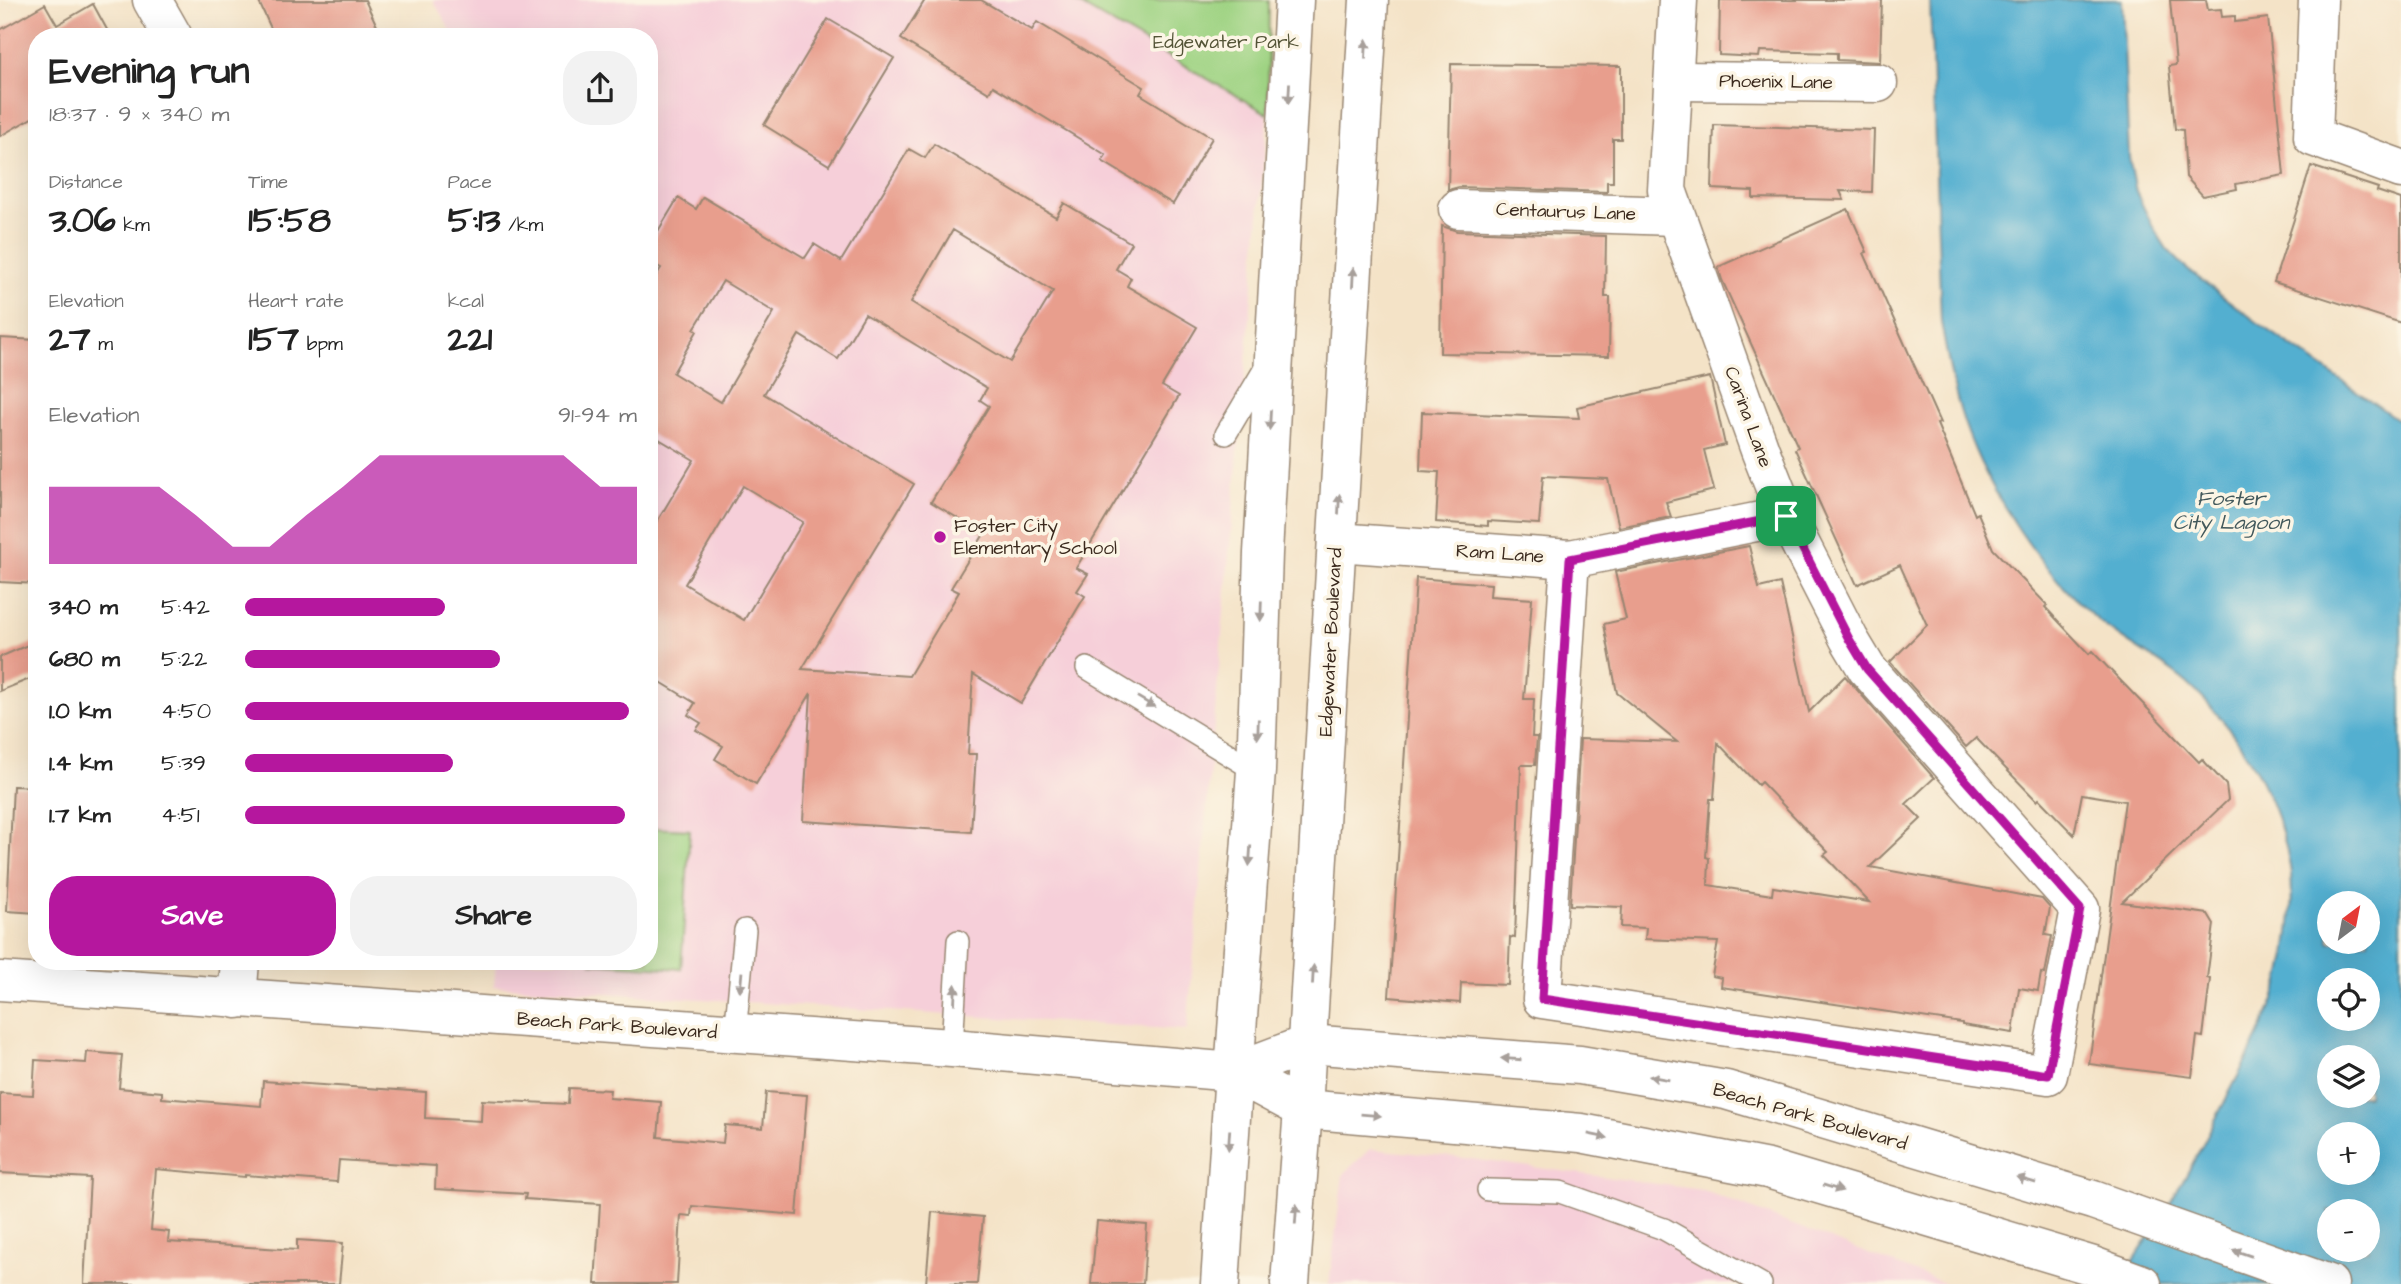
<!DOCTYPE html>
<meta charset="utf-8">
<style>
:root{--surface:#fff;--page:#f2f2f2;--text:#222;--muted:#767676;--accent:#b5179e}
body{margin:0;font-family:"Architects Daughter",sans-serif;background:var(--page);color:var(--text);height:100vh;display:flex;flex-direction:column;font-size:26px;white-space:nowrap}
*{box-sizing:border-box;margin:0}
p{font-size:23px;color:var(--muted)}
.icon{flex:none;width:38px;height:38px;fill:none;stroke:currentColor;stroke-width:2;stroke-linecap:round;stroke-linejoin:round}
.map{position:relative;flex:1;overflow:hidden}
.sheet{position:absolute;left:28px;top:28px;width:630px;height:942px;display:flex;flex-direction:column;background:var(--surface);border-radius:28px;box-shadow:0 7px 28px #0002}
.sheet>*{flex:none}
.needle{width:46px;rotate:32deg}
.fabs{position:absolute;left:2317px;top:891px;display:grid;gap:14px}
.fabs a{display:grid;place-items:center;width:63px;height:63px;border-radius:50%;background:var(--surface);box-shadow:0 7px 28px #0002;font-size:35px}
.pin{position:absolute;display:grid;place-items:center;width:60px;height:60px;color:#fff;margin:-30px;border-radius:14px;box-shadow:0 4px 10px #0006}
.round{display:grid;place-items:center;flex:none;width:74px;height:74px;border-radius:28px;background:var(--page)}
.overview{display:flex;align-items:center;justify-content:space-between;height:119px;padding:0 21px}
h1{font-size:38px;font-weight:700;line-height:52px}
.stats{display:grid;grid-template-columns:repeat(3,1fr);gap:10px;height:119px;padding:7px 21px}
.stats div{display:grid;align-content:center}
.stats b{font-size:35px;font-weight:700}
.stats small{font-size:19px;font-weight:400}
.stats p{font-size:19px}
.chart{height:196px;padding:14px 21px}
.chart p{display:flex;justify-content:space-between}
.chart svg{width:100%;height:126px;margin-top:7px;fill:var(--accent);opacity:.7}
.cta{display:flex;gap:14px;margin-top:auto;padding:14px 21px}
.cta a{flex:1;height:80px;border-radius:28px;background:var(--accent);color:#fff;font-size:28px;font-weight:700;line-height:80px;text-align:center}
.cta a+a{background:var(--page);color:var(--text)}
ul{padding:0 21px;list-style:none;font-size:23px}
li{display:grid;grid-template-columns:112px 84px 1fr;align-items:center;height:52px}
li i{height:18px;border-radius:9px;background:var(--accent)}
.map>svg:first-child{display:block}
</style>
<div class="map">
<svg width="2401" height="1284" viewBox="0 0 2401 1284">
<rect width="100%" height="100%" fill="#fcf5e5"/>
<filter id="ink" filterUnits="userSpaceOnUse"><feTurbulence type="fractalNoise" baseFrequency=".0143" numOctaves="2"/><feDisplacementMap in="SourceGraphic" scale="14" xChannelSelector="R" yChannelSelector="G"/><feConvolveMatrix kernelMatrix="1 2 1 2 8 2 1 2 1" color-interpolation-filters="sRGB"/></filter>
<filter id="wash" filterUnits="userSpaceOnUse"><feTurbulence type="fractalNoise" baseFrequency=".00686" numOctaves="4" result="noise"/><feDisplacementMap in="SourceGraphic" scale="28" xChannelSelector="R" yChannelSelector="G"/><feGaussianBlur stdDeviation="1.57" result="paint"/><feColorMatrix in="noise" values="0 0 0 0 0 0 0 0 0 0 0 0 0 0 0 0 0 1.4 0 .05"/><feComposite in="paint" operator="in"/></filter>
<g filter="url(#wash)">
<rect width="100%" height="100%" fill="#f4e3c7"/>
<g fill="#f6cfd9">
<path d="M 433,0 L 1072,0 L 1268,114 L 1187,1030 L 494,986 L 496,961 L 649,961 L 649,37 L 454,37 Z"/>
<path d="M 1370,1149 L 1464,1158 L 1702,1190 L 1947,1284 L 1329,1284 L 1343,1174 Z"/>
</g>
<g fill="#9fd383" stroke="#6d7e50" stroke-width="2">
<path d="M 1072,0 L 1269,0 L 1268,114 Z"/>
<path d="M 649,828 L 690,830 L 681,969 L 592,963 L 593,961 L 649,961 Z"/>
</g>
<path fill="#52afd0" stroke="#466c77" stroke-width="2" fill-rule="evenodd" d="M 1930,0 L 2122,0 L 2129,157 L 2136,192 L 2153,227 L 2167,249 L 2188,270 L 2257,322 L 2401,422 L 2401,1284 L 2119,1284 C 2139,1252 2160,1221 2179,1188 C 2195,1161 2209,1131 2224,1103 C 2243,1066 2266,1025 2279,985 C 2288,955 2295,898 2290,867 C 2279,798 2239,730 2187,683 C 2162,661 2126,644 2099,621 C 2042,573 1988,492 1964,422 C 1953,389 1947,356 1941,322 ZM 2329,903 L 2368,903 L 2368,942 L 2329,942 ZM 2329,980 L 2368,980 L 2368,1018 L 2329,1018 ZM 2329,1057 L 2368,1057 L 2368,1096 L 2329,1096 ZM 2329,1134 L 2368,1134 L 2368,1172 L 2329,1172 ZM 2329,1211 L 2368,1211 L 2368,1250 L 2329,1250 Z"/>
<g id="blocks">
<g fill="#e89e8d" fill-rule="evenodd">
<path d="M 258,0 L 365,0 L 382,37 L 275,37 Z"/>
<path d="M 925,0 L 981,0 L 1032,30 L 1037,22 L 1144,87 L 1140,94 L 1212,138 L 1173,204 L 1102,161 L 1106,155 L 993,86 L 989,93 L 901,39 Z"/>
<path d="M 1720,0 L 1882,0 L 1880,62 L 1837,60 L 1837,53 L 1760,51 L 1759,57 L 1719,55 Z"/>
<path d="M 2170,0 L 2206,0 L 2208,10 L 2221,9 L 2222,17 L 2235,16 L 2235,22 L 2268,18 L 2284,175 L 2236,184 L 2237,189 L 2203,196 L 2186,177 L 2183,130 L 2175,129 L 2169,66 L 2176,65 Z"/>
<path d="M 45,4 L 57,25 L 93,4 L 111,37 L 37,37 L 37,115 L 0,136 L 0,30 Z"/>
<path d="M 828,19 L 894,58 L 829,165 L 764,125 Z"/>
<path d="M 1451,64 L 1621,66 L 1621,139 L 1613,139 L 1613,182 L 1607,182 L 1607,192 L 1459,187 L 1448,190 Z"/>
<path d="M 1714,125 L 1874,130 L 1872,192 L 1840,191 L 1844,200 L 1753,198 L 1753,191 L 1712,189 Z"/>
<path d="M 934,144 L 1056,217 L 1064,203 L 1131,243 L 1116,269 L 1131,278 L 1127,286 L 1197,327 L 1162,386 L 1179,396 L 1076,568 L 1088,574 L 1077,591 L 1085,596 L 1021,703 L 973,674 L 968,754 L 976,754 L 971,832 L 803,821 L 811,693 L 756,784 L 715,759 L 723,746 L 696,730 L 701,723 L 688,715 L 695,703 L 649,675 L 649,535 L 694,460 L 649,433 L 649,287 L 661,268 L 649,261 L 649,246 L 678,198 L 696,209 L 703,197 L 805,258 L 814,244 L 841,261 L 909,149 L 925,158 ZM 953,230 L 1053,291 L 1010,362 L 911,302 ZM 723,281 L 774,312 L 721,402 L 673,373 L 697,331 L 694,329 ZM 865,314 L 987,388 L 980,400 L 989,406 L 931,502 L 984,534 L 951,588 L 959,592 L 909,676 L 802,669 L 914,484 L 764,394 L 799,335 L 838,359 ZM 743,486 L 803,522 L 744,620 L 685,584 Z"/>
<path d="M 2311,166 L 2378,188 L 2377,191 L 2401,199 L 2401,323 L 2274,282 Z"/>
<path d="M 1848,209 L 1867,252 L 1864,253 L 1940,423 L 1937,424 L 1975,515 L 1978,513 L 1993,549 L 2047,605 L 2045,607 L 2089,654 L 2092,651 L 2199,762 L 2202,759 L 2226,785 L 2228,800 L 2122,902 L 2208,914 L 2214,924 L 2207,978 L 2210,979 L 2203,1037 L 2197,1036 L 2192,1077 L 2089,1064 L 2125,801 L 2082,794 L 2074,835 L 2039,799 L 2037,801 L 1976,738 L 1966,747 L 1890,662 L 1927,625 L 1900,565 L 1857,585 L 1795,449 L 1798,447 L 1722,280 L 1718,267 Z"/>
<path d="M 1442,226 L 1457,231 L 1606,236 L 1605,297 L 1610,297 L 1609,356 L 1440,353 Z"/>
<path d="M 0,338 L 37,340 L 37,584 L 0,582 Z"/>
<path d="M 1710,377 L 1725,445 L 1704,450 L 1714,490 L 1666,502 L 1671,517 L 1619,527 L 1608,479 L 1543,476 L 1539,524 L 1488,521 L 1488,526 L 1436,522 L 1439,472 L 1420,471 L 1422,412 L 1579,418 L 1577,407 Z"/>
<path d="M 1749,546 L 1759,588 L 1780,583 L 1809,712 L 1845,676 L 1934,778 L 1906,804 L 1921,819 L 1870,867 L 2042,899 L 2050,908 L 2045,935 L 2052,936 L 2045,974 L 2041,973 L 2038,991 L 2019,988 L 2013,1033 L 1962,1025 L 1962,1023 L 1721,987 L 1722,978 L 1712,976 L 1718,942 L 1645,939 L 1646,928 L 1621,927 L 1622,907 L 1570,905 L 1580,739 L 1677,742 L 1617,693 L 1604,624 L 1626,619 L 1615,572 ZM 1718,743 L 1758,785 L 1761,782 L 1828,852 L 1824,855 L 1869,902 L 1773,887 L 1772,895 L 1708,885 L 1709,858 L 1706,857 L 1710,799 L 1714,799 Z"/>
<path d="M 1416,578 L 1491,584 L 1490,596 L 1532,599 L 1524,699 L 1534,699 L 1532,737 L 1537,737 L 1535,765 L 1521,765 L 1515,938 L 1510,937 L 1508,985 L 1461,983 L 1460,1003 L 1389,997 Z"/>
<path d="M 37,641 L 37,676 L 0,691 L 0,657 Z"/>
<path d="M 13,786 L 37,787 L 37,913 L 7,911 Z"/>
<path d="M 87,1052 L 122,1055 L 119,1088 L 162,1092 L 162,1098 L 261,1106 L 263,1081 L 426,1092 L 425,1118 L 481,1121 L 482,1100 L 568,1104 L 569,1088 L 610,1090 L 609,1098 L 661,1102 L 658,1137 L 723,1143 L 725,1125 L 763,1128 L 766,1092 L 807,1095 L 797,1215 L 692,1206 L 691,1216 L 681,1215 L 677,1284 L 595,1284 L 600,1204 L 525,1199 L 526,1194 L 435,1189 L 436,1166 L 339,1160 L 337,1182 L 245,1175 L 245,1177 L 156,1169 L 151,1230 L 169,1232 L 168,1242 L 297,1250 L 297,1240 L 343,1243 L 339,1284 L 84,1284 L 90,1178 L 0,1173 L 0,1093 L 33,1095 L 35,1060 L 86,1063 Z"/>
<path d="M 932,1212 L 983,1217 L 977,1284 L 926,1284 Z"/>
<path d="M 1097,1221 L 1147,1225 L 1143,1284 L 1091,1284 Z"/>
</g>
</g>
</g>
<g filter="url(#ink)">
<use href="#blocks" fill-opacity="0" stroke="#988672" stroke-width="2"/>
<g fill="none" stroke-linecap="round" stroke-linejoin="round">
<defs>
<g id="service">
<path d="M 1226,434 L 1268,363"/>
<path d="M 1087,668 L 1256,771"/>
<path d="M 735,1034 L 745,930"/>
<path d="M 952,1048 L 958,941"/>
<path d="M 1488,1190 L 1560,1192 L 1664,1229 L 1761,1284"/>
</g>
<g id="minor">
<path d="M 152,0 L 173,37"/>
<path d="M 2318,0 L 2313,137 L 2401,169"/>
<path d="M 1674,81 L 1878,83"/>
<path d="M 1458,209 L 1675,216"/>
<path d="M 1337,542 L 1570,559 L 1786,516"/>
<path d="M 1570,559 L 1542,999 L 2048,1075 L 2080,909 L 1867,669 L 1849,639 L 1786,516 L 1760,450 L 1667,190 L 1678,0"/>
<path d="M 0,981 L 952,1048 L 1234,1072"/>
<path d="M 237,999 L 240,961"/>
</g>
<g id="tertiary">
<path d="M 1220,1284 L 1234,1072"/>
<path d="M 1290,1284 L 1303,1109"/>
</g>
<g id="secondary">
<path d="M 1234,1072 L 1308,1044 L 1580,1065 L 1726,1090 L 2093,1200 L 2329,1284"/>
<path d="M 1234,1072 L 1256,771 L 1263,553 L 1294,0"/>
<path d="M 1234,1072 L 1303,1109 L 1581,1133 L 1768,1169 L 2093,1266 L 2142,1284"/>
<path d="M 1303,1109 L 1369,0"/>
</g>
</defs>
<use href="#service" stroke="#988672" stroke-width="24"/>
<use href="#minor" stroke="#988672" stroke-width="41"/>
<use href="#tertiary" stroke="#988672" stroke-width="41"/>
<use href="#secondary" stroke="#988672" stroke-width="41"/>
<use href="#service" stroke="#fff" stroke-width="21"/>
<use href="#minor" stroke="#fff" stroke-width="38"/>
<use href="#tertiary" stroke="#fff" stroke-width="38"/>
<use href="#secondary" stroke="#fff" stroke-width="38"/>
</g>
<defs><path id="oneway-solid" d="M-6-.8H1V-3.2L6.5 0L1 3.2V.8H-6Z" transform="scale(1.75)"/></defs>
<g fill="#a79f9a">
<use href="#oneway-solid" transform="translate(1366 49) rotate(-87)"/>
<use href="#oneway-solid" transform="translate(1289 93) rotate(93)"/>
<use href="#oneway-solid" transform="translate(1353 277) rotate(-87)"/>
<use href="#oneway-solid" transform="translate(1270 420) rotate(93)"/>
<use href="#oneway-solid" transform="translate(1339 504) rotate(-87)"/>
<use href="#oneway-solid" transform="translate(1261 611) rotate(92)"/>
<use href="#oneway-solid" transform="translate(1146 702) rotate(31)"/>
<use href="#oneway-solid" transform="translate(1258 729) rotate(92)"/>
<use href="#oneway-solid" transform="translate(1250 856) rotate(94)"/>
<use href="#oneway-solid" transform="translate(1313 975) rotate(-87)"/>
<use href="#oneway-solid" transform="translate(741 982) rotate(95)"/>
<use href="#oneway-solid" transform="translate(955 994) rotate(-87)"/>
<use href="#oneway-solid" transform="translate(1511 1059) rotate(-176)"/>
<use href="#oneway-solid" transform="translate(1659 1078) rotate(-170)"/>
<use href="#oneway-solid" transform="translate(1371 1115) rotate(5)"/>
<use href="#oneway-solid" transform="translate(1598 1136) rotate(11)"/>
<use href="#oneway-solid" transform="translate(1229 1140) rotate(94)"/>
<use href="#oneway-solid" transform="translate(2026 1180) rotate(-163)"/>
<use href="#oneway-solid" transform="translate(1833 1188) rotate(17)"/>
<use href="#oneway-solid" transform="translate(1296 1214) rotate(-86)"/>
<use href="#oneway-solid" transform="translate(2242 1253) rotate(-161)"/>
</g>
</g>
<g fill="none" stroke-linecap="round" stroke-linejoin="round" filter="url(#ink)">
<defs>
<path id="route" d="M 1786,516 L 1849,639 L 1867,669 L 2080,909 L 2048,1075 L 1542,999 L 1570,559 Z"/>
</defs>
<use href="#route" stroke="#fff" stroke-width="14"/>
<use href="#route" stroke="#b5179e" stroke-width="9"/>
</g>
<circle fill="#b5179e" stroke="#fcf5e5" stroke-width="2.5" cx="940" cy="537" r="7"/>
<g text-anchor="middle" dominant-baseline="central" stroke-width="7" stroke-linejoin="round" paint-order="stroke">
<g font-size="19" fill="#545437" stroke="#fcf5e5">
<text x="1226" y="42">Edgewater Park</text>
</g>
<g font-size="19" fill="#3b2a1e" stroke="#fcf5e5">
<text transform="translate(1776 82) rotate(1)">Phoenix Lane</text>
<text transform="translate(1566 212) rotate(2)">Centaurus Lane</text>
<text transform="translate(1748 417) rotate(70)">Carina Lane</text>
<text transform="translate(1500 554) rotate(4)">Ram Lane</text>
<text transform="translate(1331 642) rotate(-87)">Edgewater Boulevard</text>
<text transform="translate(617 1026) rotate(4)">Beach Park Boulevard</text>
<text transform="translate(1810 1117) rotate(16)">Beach Park Boulevard</text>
</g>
<g font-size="19" fill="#3b2a1e" stroke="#fcf5e5" text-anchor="start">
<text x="954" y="526">Foster City<tspan x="954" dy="22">Elementary School</tspan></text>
</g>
<g font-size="21" font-style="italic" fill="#43595c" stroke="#fcf5e5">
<text x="2231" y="498">Foster<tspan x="2231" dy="24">City Lagoon</tspan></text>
</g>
</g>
</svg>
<div class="fabs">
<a><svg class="needle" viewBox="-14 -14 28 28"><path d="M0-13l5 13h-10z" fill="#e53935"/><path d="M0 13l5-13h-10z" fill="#767676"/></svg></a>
<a><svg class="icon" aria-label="locate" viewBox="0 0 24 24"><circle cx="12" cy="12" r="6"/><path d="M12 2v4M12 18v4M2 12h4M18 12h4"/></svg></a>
<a><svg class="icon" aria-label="layers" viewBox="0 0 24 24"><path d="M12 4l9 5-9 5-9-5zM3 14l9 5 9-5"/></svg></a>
<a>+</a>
<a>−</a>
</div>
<div class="pin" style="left:1786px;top:516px;background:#1e9e55"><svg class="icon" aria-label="arrive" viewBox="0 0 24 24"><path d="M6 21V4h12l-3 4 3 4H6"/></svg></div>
<section class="sheet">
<div class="overview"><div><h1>Evening run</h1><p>18:37 · 9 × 340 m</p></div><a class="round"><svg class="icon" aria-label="share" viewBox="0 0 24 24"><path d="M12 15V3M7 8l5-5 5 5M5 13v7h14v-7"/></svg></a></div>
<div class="stats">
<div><p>Distance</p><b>3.06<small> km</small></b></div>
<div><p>Time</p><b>15:58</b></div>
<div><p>Pace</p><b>5:13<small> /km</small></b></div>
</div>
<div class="stats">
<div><p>Elevation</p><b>27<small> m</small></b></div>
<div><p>Heart rate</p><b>157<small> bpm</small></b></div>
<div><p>kcal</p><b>221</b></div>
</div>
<div class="chart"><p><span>Elevation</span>91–94 m</p>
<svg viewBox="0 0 160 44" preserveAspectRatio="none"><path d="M0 44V17L10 17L20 17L30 17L40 27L50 38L60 38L70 27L80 17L90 6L100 6L110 6L120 6L130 6L140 6L150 17L160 17V44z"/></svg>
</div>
<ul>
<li><b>340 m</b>5:42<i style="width:51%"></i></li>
<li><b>680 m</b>5:22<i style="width:65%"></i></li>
<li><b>1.0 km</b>4:50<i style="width:98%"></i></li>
<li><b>1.4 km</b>5:39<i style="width:53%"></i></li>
<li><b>1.7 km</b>4:51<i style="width:97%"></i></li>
</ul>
<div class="cta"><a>Save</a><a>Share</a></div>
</section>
</div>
